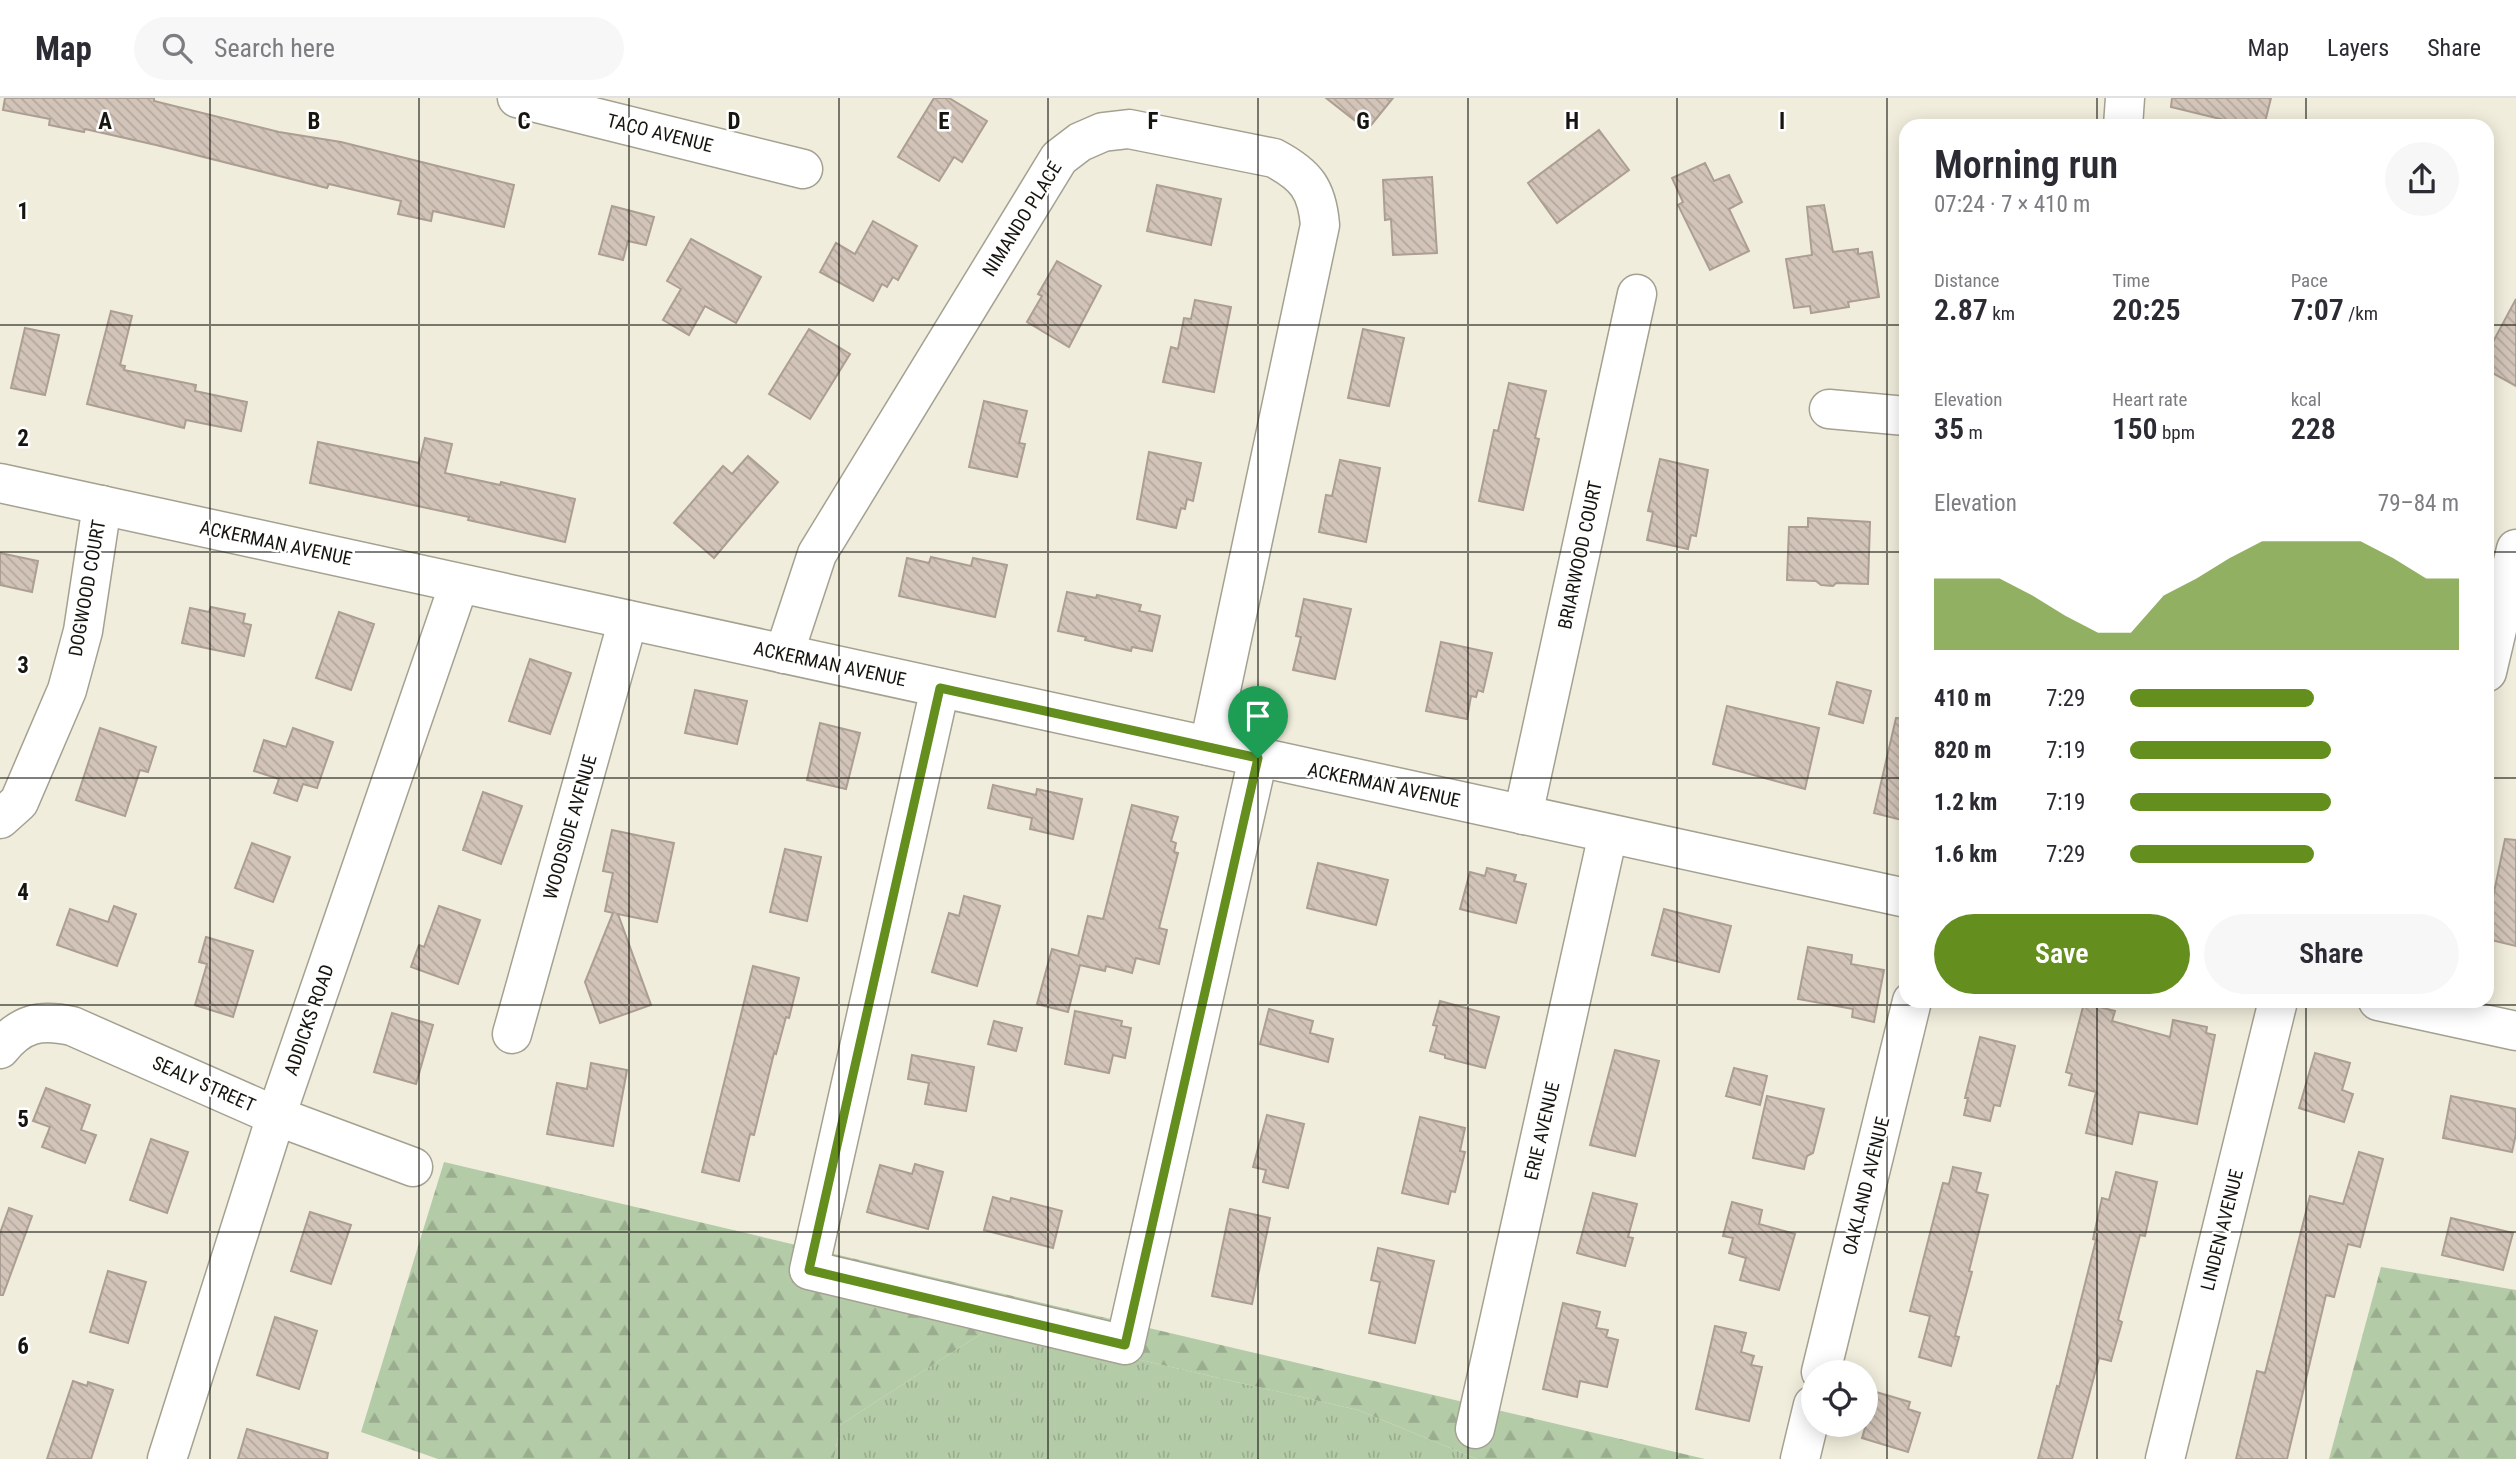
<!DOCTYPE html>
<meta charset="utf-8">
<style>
:root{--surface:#fff;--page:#f7f7f7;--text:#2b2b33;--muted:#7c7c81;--line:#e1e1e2;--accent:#648f1f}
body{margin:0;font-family:"Roboto Condensed",sans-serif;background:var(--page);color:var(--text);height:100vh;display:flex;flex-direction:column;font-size:26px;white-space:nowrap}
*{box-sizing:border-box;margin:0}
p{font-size:23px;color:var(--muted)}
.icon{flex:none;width:38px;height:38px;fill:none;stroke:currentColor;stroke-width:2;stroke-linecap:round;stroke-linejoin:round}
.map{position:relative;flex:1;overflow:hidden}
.details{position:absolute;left:1899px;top:21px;width:595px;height:889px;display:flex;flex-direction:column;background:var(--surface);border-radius:21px;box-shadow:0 4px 18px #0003}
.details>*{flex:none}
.tools{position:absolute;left:1801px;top:1262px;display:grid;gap:14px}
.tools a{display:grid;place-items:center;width:77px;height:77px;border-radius:50%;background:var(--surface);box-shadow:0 4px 18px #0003;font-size:35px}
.pin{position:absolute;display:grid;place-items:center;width:60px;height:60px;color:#fff;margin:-72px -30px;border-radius:50% 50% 50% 0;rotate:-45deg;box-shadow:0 0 7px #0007}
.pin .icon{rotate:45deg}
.round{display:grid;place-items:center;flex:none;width:74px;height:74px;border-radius:37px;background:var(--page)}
.overview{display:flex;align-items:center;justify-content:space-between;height:119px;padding:0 35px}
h1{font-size:38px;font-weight:600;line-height:52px}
.figures{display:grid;grid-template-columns:repeat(3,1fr);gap:10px;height:119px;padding:7px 35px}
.figures div{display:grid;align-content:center}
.figures b{font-size:30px;font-weight:600}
.figures small{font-size:19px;font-weight:400}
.figures p{font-size:19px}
.chart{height:196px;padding:14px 35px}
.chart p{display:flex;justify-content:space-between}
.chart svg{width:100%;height:126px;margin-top:7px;fill:var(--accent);opacity:.7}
.action{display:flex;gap:14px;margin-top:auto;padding:14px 35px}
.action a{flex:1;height:80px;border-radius:42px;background:var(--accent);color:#fff;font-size:28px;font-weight:600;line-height:80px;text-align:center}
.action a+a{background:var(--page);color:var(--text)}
ul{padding:0 35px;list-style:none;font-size:23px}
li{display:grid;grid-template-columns:112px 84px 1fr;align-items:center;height:52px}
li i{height:18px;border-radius:9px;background:var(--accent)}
header{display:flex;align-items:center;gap:42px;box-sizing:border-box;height:98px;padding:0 35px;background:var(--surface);border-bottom:2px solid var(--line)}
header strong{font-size:33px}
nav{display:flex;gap:38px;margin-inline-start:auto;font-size:24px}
.search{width:490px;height:63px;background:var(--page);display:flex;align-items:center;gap:18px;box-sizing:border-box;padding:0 24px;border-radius:38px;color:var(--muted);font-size:26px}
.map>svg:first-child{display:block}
</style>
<header>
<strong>Map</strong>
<div class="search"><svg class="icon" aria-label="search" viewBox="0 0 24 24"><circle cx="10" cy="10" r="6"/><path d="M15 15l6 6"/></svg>Search here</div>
<nav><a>Map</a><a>Layers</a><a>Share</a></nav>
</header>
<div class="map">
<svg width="2516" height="1361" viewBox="0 0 2516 1361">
<defs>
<pattern id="grass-tufts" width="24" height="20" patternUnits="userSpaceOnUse" patternTransform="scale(1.75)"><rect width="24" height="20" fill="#b4cba7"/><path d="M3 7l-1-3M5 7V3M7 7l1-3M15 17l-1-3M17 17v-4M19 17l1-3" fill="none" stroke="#9aad8f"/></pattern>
<pattern id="forest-firs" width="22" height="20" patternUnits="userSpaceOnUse" patternTransform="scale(1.75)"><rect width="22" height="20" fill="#b4cba7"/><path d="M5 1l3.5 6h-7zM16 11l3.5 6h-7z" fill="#9aad8f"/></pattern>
<pattern id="building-back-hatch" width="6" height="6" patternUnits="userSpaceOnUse" patternTransform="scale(1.75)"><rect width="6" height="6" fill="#d2c4b8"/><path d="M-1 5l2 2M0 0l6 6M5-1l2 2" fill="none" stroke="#b4a89d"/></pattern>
</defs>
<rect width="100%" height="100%" fill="#f0eddc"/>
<path fill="url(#grass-tufts)" d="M 993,1228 L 1358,1312 L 1477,1361 L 834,1361 L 840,1327 Z"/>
<g fill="url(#forest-firs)">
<path d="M 444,1064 L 1705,1361 L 1477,1361 L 1358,1312 L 993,1228 L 840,1327 L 834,1361 L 438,1361 L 361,1334 Z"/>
<path d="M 2381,1169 L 2516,1192 L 2516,1361 L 2329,1361 Z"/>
</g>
<g fill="url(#building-back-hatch)" stroke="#ac9e92" stroke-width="2">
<path d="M 5,0 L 154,0 L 154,3 L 279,34 L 341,44 L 514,87 L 504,129 L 433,113 L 431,123 L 398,116 L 401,103 L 329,86 L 327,90 L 156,47 L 85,31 L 84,34 L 49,27 L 50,21 L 3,12 Z"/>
<path d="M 934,0 L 949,0 L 987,23 L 962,64 L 954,59 L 939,83 L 898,59 Z"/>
<path d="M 1326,0 L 1393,0 L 1367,32 Z"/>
<path d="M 2172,0 L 2271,0 L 2264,28 L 2249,28 L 2171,9 Z"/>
<path d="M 1599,32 L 1629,72 L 1557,125 L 1528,85 Z"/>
<path d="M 1705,65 L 1714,83 L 1729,77 L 1742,104 L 1729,111 L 1749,153 L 1710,172 L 1678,107 L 1683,104 L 1672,80 Z"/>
<path d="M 1432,79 L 1437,155 L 1393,157 L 1391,121 L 1385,122 L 1383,82 Z"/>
<path d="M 1157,87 L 1221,101 L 1211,147 L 1147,133 Z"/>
<path d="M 1824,107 L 1833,154 L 1858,151 L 1858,156 L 1872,154 L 1879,199 L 1848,204 L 1849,209 L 1811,215 L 1810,208 L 1794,210 L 1786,161 L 1812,157 L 1807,109 Z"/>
<path d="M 612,108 L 654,119 L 646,147 L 628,143 L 623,162 L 599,156 Z"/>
<path d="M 873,123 L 917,148 L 898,182 L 893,179 L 887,189 L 882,186 L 873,203 L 820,174 L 836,145 L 855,156 Z"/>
<path d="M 691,141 L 761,179 L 736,225 L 705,208 L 689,237 L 663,222 L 681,191 L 667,183 Z"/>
<path d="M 1057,163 L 1101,188 L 1069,249 L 1027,224 L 1042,198 L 1038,196 Z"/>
<path d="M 2516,201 L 2516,288 L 2487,272 L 2487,255 Z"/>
<path d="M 1195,202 L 1231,209 L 1214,294 L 1163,284 L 1171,249 L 1178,251 L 1184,220 L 1191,221 Z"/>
<path d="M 111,213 L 132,218 L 120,267 L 125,268 L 124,272 L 196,287 L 195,293 L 247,304 L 241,333 L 186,322 L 184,330 L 87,306 Z"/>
<path d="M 25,230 L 59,237 L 45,297 L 11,290 Z"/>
<path d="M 809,231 L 850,256 L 810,321 L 769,296 Z"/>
<path d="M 1363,231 L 1404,240 L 1389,308 L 1348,300 Z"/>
<path d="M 1509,285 L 1546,293 L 1535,340 L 1539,341 L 1523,412 L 1479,403 L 1494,332 L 1498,333 Z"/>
<path d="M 984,303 L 1027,313 L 1019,345 L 1025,346 L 1017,379 L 969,369 Z"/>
<path d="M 425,340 L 452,346 L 445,375 L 500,387 L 501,384 L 509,386 L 575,401 L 565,444 L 468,422 L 469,419 L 310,385 L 318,344 L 419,365 Z"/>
<path d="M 1149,354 L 1201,365 L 1193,403 L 1187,401 L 1185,411 L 1181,410 L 1176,430 L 1137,421 Z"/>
<path d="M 748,358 L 778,384 L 714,460 L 674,425 L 723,368 L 732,376 Z"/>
<path d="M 1660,361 L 1708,372 L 1696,438 L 1691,437 L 1688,451 L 1647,442 L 1653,414 L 1648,413 Z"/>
<path d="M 1340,362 L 1380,370 L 1366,444 L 1319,434 L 1326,397 L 1332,398 Z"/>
<path d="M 1808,420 L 1870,424 L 1868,486 L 1836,485 L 1833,488 L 1821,487 L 1816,483 L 1787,482 L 1789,429 L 1808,429 Z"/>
<path d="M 0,455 L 38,463 L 32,494 L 0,487 Z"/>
<path d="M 931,459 L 971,468 L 973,460 L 1007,467 L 995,519 L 899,498 L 907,460 L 929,465 Z"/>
<path d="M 1067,494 L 1096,500 L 1097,497 L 1141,507 L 1139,513 L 1160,518 L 1152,553 L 1132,549 L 1131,553 L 1085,542 L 1086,539 L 1058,533 Z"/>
<path d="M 1304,501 L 1351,511 L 1335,581 L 1293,572 L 1301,539 L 1296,538 Z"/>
<path d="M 211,509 L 245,516 L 243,525 L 251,527 L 244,558 L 182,545 L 190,510 L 209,514 Z"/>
<path d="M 339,514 L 374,526 L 351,592 L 316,580 Z"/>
<path d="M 1441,544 L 1492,555 L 1483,594 L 1478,592 L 1476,599 L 1471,598 L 1467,621 L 1426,613 Z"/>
<path d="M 530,561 L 571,575 L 550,636 L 509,623 Z"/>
<path d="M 1837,584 L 1871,593 L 1863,625 L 1829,616 Z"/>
<path d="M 695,592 L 747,603 L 737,646 L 685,635 Z"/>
<path d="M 1727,608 L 1819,630 L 1805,691 L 1713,666 Z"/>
<path d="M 1896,620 L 1906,621 L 1906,723 L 1874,715 Z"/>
<path d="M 820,625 L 860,635 L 846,691 L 807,682 Z"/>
<path d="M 100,630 L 156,649 L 148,674 L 140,672 L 125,718 L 76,702 Z"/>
<path d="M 293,630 L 333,644 L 317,690 L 303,686 L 297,703 L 274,695 L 279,681 L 254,673 L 264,642 L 286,649 Z"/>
<path d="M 993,687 L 1036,697 L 1037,691 L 1082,701 L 1073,741 L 1030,731 L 1032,720 L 988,710 Z"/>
<path d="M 483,694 L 522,708 L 501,766 L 463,752 Z"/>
<path d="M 1132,707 L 1178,719 L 1171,743 L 1176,745 L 1174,754 L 1178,755 L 1159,830 L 1167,832 L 1159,866 L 1136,860 L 1132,875 L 1106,868 L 1105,873 L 1080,867 L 1068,914 L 1037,906 L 1052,851 L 1078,858 L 1088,818 L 1103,821 Z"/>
<path d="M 612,732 L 674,745 L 657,824 L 618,816 L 651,907 L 600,925 L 585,884 L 613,815 L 605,813 L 613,775 L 603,773 Z"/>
<path d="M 2505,741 L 2516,742 L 2516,848 L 2487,841 L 2487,828 Z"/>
<path d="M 252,745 L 290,759 L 273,804 L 235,790 Z"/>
<path d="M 785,751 L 821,759 L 807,823 L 770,814 Z"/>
<path d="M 1318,765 L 1388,782 L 1376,827 L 1307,810 Z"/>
<path d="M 1487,770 L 1516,777 L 1514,783 L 1526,786 L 1516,825 L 1460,811 L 1470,774 L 1485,778 Z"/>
<path d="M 964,798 L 1000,808 L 977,888 L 932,874 L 949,815 L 959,818 Z"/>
<path d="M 114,808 L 136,816 L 117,868 L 57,847 L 70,811 L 108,824 Z"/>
<path d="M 439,808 L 480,822 L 458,886 L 411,869 L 419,847 L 424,849 Z"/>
<path d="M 1664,811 L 1731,828 L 1719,874 L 1652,857 Z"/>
<path d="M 206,839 L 253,853 L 233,919 L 195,907 L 207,866 L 199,864 Z"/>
<path d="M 1808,849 L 1852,857 L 1851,866 L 1884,872 L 1874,924 L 1852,919 L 1853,911 L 1798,901 Z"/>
<path d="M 753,868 L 799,880 L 789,920 L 786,919 L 776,956 L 774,955 L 754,1037 L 750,1036 L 739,1083 L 702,1074 Z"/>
<path d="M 1440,903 L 1499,919 L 1485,970 L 1445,960 L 1445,957 L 1430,953 L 1437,928 L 1433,927 Z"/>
<path d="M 2084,905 L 2115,913 L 2112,923 L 2170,939 L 2173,922 L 2207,929 L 2206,935 L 2215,937 L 2197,1026 L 2139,1014 L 2132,1046 L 2086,1035 L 2096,994 L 2069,987 L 2072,976 L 2066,974 Z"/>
<path d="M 1269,911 L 1313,923 L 1310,935 L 1333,941 L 1328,964 L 1260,946 Z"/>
<path d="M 1075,913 L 1122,923 L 1121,928 L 1131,930 L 1125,960 L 1113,957 L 1109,975 L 1065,966 Z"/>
<path d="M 392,915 L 433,927 L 416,986 L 374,974 Z"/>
<path d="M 994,923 L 1022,930 L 1016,953 L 988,946 Z"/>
<path d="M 1980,939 L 2015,948 L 2000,1008 L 1994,1007 L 1990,1023 L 1964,1017 L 1968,1000 L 1965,1000 Z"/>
<path d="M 1615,952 L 1659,963 L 1635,1058 L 1590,1047 Z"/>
<path d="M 2315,955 L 2350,965 L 2342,992 L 2353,996 L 2344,1024 L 2299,1010 Z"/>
<path d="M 912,957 L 974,969 L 966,1013 L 925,1006 L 929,985 L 908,981 Z"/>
<path d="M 591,965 L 627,972 L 613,1048 L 547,1036 L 557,985 L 587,991 Z"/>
<path d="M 1734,970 L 1767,978 L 1760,1007 L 1726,998 Z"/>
<path d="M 46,990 L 90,1007 L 81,1032 L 96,1037 L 85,1065 L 42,1049 L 50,1029 L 33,1023 Z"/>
<path d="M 1767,998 L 1824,1011 L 1813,1055 L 1807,1058 L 1804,1071 L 1753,1060 Z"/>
<path d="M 2451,998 L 2516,1011 L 2516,1036 L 2512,1054 L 2443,1040 Z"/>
<path d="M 1267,1017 L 1304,1026 L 1288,1090 L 1263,1084 L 1266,1072 L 1253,1069 Z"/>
<path d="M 1420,1019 L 1465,1030 L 1460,1053 L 1465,1054 L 1455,1094 L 1451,1093 L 1448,1106 L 1402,1095 Z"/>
<path d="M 151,1041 L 188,1054 L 167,1115 L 130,1102 Z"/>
<path d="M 2359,1054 L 2383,1061 L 2360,1149 L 2348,1146 L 2334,1199 L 2326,1197 L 2287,1361 L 2236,1361 L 2257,1273 L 2265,1275 L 2310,1098 L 2343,1106 Z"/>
<path d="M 915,1066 L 943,1074 L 928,1131 L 867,1114 L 880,1067 L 912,1076 Z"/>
<path d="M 1953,1069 L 1981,1075 L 1976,1094 L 1988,1097 L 1969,1173 L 1972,1174 L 1955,1238 L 1959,1239 L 1951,1268 L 1919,1259 L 1930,1218 L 1910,1213 L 1943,1085 L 1949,1086 Z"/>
<path d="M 2116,1074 L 2157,1084 L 2145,1138 L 2140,1137 L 2118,1222 L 2122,1224 L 2111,1263 L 2099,1260 L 2072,1361 L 2038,1361 L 2057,1288 L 2059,1289 L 2096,1142 L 2093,1141 L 2102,1100 L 2109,1102 Z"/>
<path d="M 1593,1095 L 1637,1106 L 1628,1139 L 1633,1140 L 1625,1168 L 1577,1155 Z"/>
<path d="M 993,1099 L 1010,1104 L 1011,1100 L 1062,1113 L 1053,1150 L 984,1132 Z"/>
<path d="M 1732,1104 L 1762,1112 L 1759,1126 L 1795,1136 L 1779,1192 L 1740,1182 L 1746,1160 L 1729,1155 L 1733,1140 L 1723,1138 Z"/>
<path d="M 9,1110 L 32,1118 L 3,1197 L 0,1197 L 0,1135 Z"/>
<path d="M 1230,1111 L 1270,1120 L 1252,1206 L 1212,1198 Z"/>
<path d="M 310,1114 L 351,1127 L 331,1186 L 291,1173 Z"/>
<path d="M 2451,1120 L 2513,1135 L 2503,1172 L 2442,1157 Z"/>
<path d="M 1378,1150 L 1434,1163 L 1415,1245 L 1369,1235 L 1380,1184 L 1371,1182 Z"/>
<path d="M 108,1173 L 146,1184 L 128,1245 L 90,1234 Z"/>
<path d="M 1563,1205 L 1600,1214 L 1596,1230 L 1608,1232 L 1606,1239 L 1618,1242 L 1607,1289 L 1580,1283 L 1577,1299 L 1543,1291 Z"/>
<path d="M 275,1219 L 317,1233 L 299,1291 L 257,1277 Z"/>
<path d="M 1715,1228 L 1746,1235 L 1741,1254 L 1754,1258 L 1751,1267 L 1762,1269 L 1749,1323 L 1696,1311 Z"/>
<path d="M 73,1283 L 87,1288 L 88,1284 L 113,1292 L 91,1361 L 47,1361 Z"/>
<path d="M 1876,1294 L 1910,1304 L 1908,1311 L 1920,1315 L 1908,1354 L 1862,1340 Z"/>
<path d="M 247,1331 L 328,1355 L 327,1361 L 238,1361 Z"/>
</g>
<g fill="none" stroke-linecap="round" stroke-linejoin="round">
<defs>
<g id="minor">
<path d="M 517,0 L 803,71"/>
<path d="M 2123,28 L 2125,0"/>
<path d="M 1829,311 L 1906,318"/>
<path d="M 0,385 L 1906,800"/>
<path d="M 784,556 L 817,456 L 1059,60 L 1080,44 L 1103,34 L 1129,31 L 1274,60 C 1306,77 1317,91 1320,127 L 1209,648"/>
<path d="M 2487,574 L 2516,451"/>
<path d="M 940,590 L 809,1172 L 1125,1247 L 1258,660"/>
<path d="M 1523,717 L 1637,196"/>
<path d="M 0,721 L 19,704 L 67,592 L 83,533 L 102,407"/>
<path d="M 2378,903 L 2516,933"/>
<path d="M 512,936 L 628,522"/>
<path d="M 0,951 C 21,925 40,921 72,928 L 276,1018 L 413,1069"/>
<path d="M 1821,1274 L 1912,903"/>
<path d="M 1475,1331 L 1608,736"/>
<path d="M 167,1361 L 276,1018 L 459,486"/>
<path d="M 1800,1361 L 1813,1307"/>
<path d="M 2165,1361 L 2278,903"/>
</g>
</defs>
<use href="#minor" stroke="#a4a191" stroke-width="41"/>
<use href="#minor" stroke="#fff" stroke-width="38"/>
</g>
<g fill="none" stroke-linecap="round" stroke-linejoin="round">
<defs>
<path id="route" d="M 940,590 L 1258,660 L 1125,1247 L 809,1172 Z"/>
</defs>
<use href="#route" stroke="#fff" stroke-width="14"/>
<use href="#route" stroke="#648f1f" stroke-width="9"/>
</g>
<path fill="none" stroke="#16150f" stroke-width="2" stroke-opacity="0.55" d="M 210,0 L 210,1361M 419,0 L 419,1361M 629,0 L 629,1361M 839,0 L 839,1361M 1048,0 L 1048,1361M 1258,0 L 1258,1361M 1468,0 L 1468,1361M 1677,0 L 1677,1361M 1887,0 L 1887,1361M 2097,0 L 2097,28M 2306,0 L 2306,28M 0,227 L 1906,227M 2487,227 L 2516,227M 0,454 L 1906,454M 2487,454 L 2516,454M 0,680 L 1906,680M 2487,680 L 2516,680M 2097,903 L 2097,1361M 2306,903 L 2306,1361M 0,907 L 2516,907M 0,1134 L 2516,1134"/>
<g text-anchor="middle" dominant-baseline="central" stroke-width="5" stroke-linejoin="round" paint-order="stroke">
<g font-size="19" fill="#16150f" stroke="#fff">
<text transform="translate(660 35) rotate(14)">TACO AVENUE</text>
<text transform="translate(1022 121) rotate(-58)">NIMANDO PLACE</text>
<text transform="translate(276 445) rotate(12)">ACKERMAN AVENUE</text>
<text transform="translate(1580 457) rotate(-78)">BRIARWOOD COURT</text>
<text transform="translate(87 490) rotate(-80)">DOGWOOD COURT</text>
<text transform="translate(830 566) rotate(12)">ACKERMAN AVENUE</text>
<text transform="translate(1384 687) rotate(12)">ACKERMAN AVENUE</text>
<text transform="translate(570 729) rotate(-74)">WOODSIDE AVENUE</text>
<text transform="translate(309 922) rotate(-71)">ADDICKS ROAD</text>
<text transform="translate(204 986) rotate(24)">SEALY STREET</text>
<text transform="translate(1542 1033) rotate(-77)">ERIE AVENUE</text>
<text transform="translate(1866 1088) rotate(-76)">OAKLAND AVENUE</text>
<text transform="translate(2222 1132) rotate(-76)">LINDEN AVENUE</text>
</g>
</g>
<g font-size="23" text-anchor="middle" font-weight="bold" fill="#16150f" stroke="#fff" stroke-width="5" stroke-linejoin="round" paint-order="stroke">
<text x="105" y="31">A</text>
<text x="314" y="31">B</text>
<text x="524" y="31">C</text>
<text x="734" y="31">D</text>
<text x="944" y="31">E</text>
<text x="1153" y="31">F</text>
<text x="1363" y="31">G</text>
<text x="1572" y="31">H</text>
<text x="1782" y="31">I</text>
<text x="23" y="121">1</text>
<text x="23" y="348">2</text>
<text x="23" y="575">3</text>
<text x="23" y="802">4</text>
<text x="23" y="1029">5</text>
<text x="23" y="1256">6</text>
</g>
</svg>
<div class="tools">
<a><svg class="icon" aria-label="locate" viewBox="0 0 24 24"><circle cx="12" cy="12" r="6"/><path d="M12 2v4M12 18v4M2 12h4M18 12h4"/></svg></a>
</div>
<div class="pin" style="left:1258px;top:660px;background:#1e9e55"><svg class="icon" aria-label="arrive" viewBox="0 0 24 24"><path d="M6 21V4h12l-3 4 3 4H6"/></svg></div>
<section class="details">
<div class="overview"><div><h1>Morning run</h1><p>07:24 · 7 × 410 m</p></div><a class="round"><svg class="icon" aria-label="share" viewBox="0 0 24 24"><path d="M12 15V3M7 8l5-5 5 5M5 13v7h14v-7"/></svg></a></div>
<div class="figures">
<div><p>Distance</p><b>2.87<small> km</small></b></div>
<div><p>Time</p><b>20:25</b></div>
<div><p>Pace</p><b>7:07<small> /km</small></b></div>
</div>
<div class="figures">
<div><p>Elevation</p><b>35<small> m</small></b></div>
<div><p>Heart rate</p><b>150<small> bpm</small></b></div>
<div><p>kcal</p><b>228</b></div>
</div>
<div class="chart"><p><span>Elevation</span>79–84 m</p>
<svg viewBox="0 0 160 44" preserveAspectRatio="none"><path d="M0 44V19L10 19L20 19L30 25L40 32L50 38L60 38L70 25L80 19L90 12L100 6L110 6L120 6L130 6L140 12L150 19L160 19V44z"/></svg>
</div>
<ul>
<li><b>410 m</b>7:29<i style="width:56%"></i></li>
<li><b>820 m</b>7:19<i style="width:61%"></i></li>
<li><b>1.2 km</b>7:19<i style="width:61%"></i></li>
<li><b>1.6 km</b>7:29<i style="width:56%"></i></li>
</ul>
<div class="action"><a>Save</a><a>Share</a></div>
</section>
</div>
